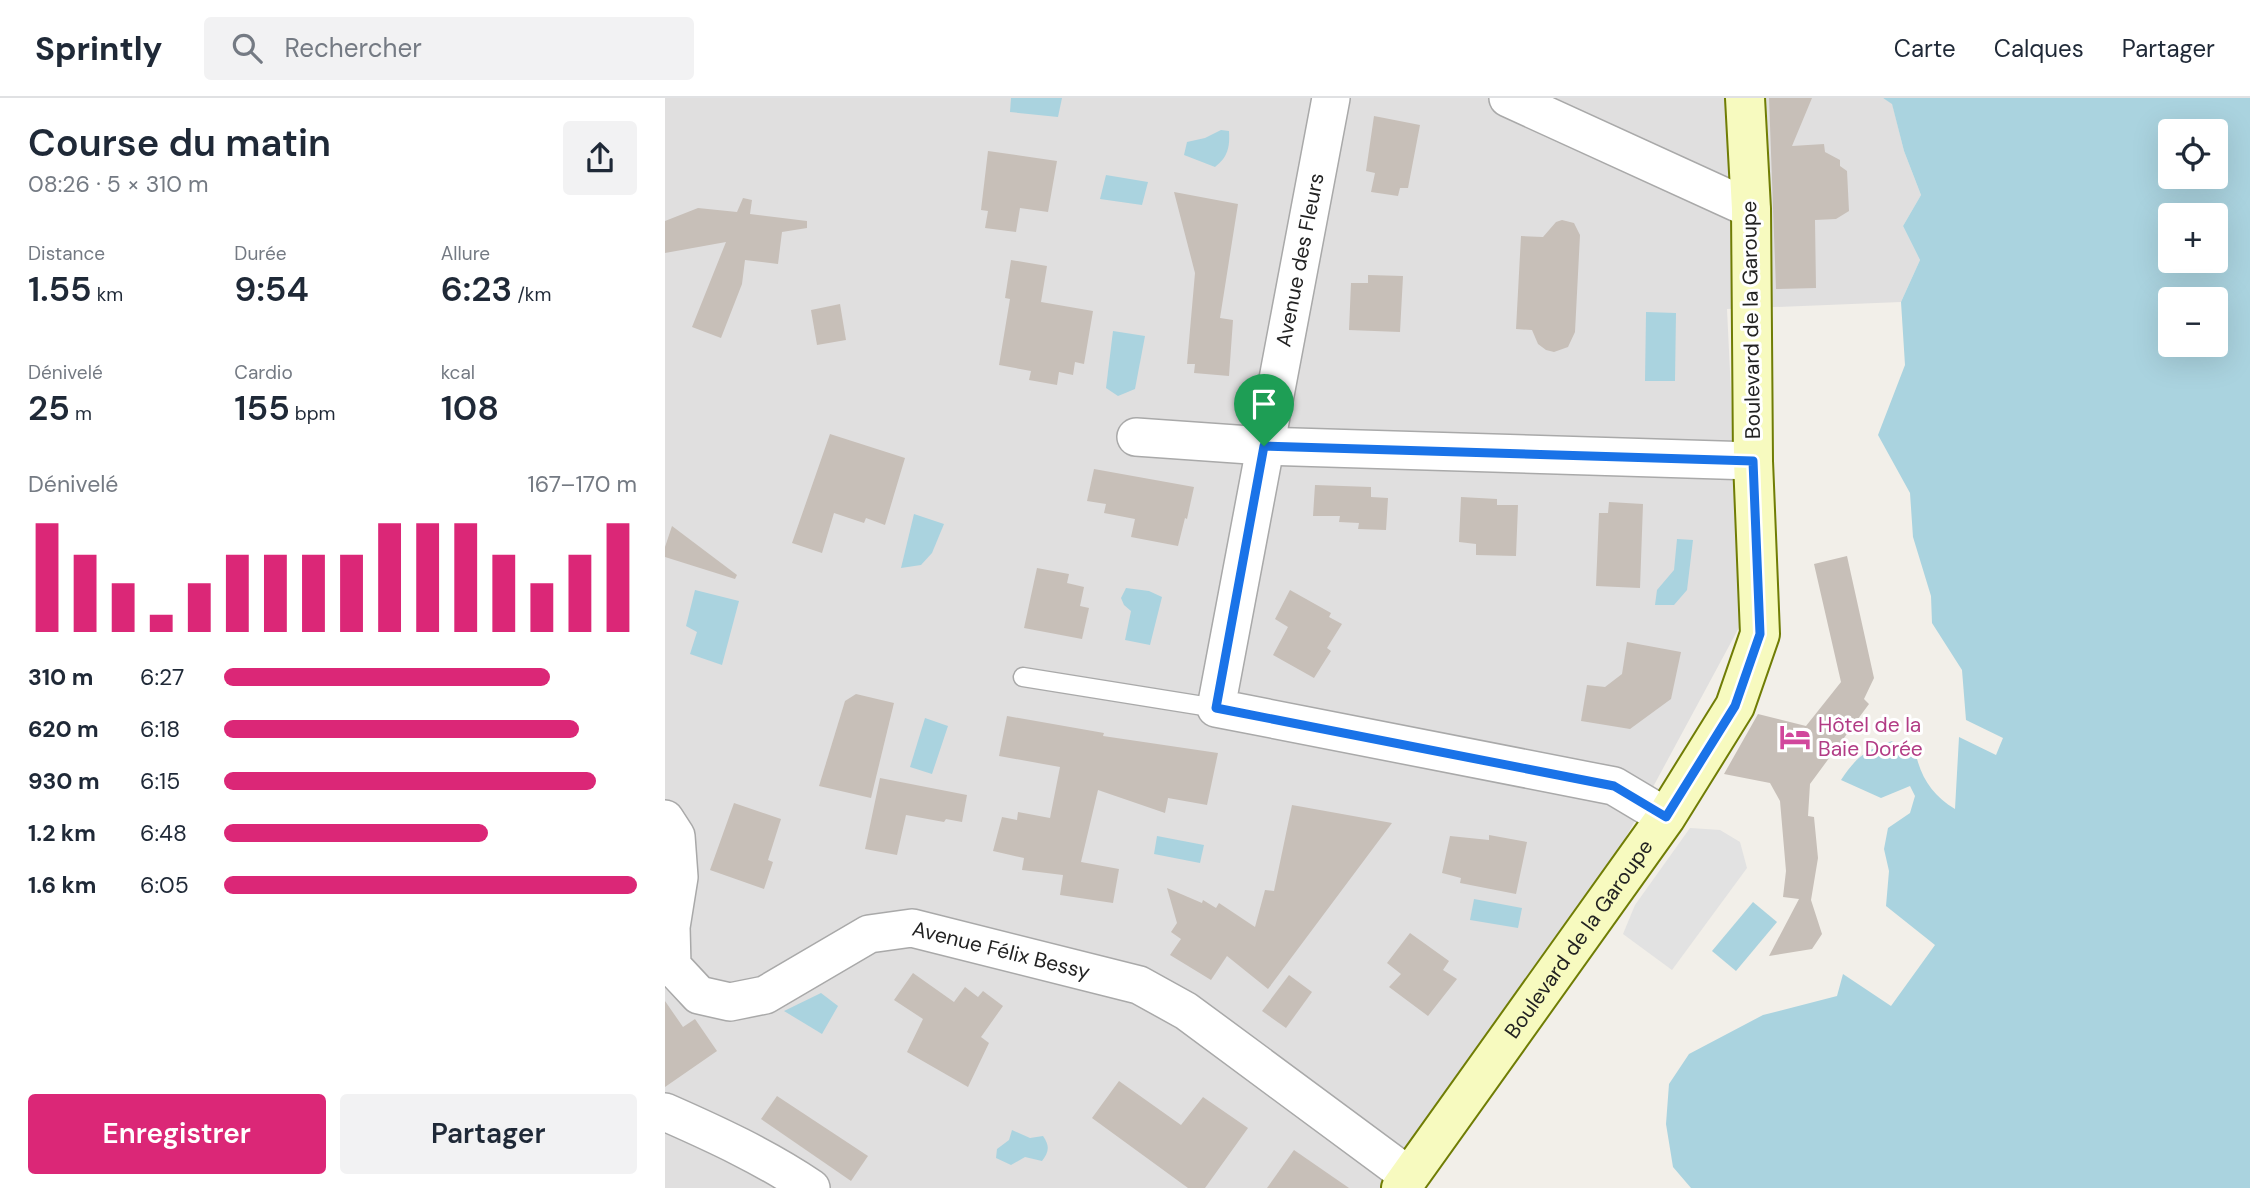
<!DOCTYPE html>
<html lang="fr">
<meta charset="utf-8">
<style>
:root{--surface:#fff;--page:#f2f2f3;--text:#1f2937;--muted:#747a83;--line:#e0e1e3;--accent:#db2777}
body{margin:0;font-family:"DM Sans",sans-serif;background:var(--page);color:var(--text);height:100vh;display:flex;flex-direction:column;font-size:26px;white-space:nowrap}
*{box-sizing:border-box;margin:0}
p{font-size:23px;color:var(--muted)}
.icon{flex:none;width:38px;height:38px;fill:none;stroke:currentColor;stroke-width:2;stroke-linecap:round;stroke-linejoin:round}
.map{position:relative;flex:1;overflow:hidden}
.panel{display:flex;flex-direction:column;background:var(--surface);width:665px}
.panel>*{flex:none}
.buttons{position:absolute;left:1493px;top:21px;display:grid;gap:14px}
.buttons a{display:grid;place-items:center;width:70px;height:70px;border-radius:7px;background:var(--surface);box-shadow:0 7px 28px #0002;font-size:35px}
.pin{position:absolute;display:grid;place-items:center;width:60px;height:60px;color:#fff;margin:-72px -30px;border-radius:50% 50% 50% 0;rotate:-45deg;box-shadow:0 0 7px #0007}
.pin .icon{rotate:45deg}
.round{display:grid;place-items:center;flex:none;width:74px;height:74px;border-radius:7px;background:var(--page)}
.summary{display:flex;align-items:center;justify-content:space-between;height:119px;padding:0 28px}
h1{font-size:38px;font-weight:600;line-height:52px}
.figures{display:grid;grid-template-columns:repeat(3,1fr);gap:10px;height:119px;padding:7px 28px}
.figures div{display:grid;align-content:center}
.figures b{font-size:35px;font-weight:600}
.figures small{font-size:19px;font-weight:400}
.figures p{font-size:19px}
.chart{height:196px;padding:14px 28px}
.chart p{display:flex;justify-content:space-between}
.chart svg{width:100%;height:126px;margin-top:7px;stroke:var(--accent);stroke-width:6}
.button{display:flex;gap:14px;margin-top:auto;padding:14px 28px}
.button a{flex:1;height:80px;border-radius:7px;background:var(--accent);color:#fff;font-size:28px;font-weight:600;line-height:80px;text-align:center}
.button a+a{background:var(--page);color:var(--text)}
ul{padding:0 28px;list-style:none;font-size:23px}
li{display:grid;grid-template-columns:112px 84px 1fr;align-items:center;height:52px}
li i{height:18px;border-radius:9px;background:var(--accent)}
header{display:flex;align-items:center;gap:42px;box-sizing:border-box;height:98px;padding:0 35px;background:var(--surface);border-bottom:2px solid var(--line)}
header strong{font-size:33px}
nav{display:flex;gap:38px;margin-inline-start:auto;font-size:24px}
.search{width:490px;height:63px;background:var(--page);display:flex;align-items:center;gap:18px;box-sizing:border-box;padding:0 24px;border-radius:7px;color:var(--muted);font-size:26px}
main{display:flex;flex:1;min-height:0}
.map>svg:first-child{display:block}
</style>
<header>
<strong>Sprintly</strong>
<div class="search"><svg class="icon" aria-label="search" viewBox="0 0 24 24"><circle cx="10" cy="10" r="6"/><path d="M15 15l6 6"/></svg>Rechercher</div>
<nav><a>Carte</a><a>Calques</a><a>Partager</a></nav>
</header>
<main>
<section class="panel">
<div class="summary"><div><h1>Course du matin</h1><p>08:26 · 5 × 310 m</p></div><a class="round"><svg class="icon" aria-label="share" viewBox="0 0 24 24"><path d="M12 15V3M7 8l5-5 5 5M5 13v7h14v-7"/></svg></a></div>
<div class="figures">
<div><p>Distance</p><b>1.55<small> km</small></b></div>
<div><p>Durée</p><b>9:54</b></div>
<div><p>Allure</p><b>6:23<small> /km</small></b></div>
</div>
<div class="figures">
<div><p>Dénivelé</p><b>25<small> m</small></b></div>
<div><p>Cardio</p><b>155<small> bpm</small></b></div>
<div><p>kcal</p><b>108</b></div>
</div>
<div class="chart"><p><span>Dénivelé</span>167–170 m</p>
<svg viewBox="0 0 160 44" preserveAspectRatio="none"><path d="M5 44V6M15 44V17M25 44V27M35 44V38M45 44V27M55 44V17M65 44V17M75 44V17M85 44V17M95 44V6M105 44V6M115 44V6M125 44V17M135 44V27M145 44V17M155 44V6"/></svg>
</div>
<ul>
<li><b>310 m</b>6:27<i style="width:79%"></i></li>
<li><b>620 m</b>6:18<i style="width:86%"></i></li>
<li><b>930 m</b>6:15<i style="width:90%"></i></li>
<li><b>1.2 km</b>6:48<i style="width:64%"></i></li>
<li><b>1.6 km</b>6:05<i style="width:100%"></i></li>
</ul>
<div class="button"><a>Enregistrer</a><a>Partager</a></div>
</section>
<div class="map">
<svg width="1585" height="1090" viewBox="0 0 1585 1090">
<rect width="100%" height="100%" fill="#f2efe9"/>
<path fill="#e0dfdf" d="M 0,0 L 1218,0 L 1227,5 L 1239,53 L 1256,97 L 1238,128 L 1255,162 L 1236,204 L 1062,211 L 1077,524 L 954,752 L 715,1090 L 0,1090 Z"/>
<path fill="#e2e2e2" d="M 1025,730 L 1055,732 L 1075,744 L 1082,770 L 1007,872 L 958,836 L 970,807 Z"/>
<g fill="#aad3df" fill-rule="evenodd">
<path d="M 346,0 L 397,0 L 393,19 L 345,14 Z"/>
<path d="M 1218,0 L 1585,0 L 1585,1090 L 1026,1090 L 1008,1069 L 1001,1026 L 1004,986 L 1024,956 L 1098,917 L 1172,898 L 1178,876 L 1226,908 L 1270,847 L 1221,808 L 1224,773 L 1219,751 L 1223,730 L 1245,715 L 1250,698 L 1245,688 L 1216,700 L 1176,682 C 1192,658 1200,653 1227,643 L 1232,650 L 1250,653 C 1256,680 1267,697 1290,711 L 1294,639 L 1331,657 L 1338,640 L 1301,622 L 1297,572 L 1267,525 L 1266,498 L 1248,439 L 1245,395 L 1213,337 L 1240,267 L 1236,204 L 1255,162 L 1238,128 L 1256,97 L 1239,53 L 1227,6 ZM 1505,33 L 1550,33 L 1550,79 L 1505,79 ZM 1505,117 L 1550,117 L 1550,163 L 1505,163 ZM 1505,201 L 1550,201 L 1550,247 L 1505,247 Z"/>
<path d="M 556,32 L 564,33 C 565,49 563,59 550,69 L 519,57 L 522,44 L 540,40 Z"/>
<path d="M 441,77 L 483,84 L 477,107 L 435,101 Z"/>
<path d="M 981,214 L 1011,215 L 1010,283 L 980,283 Z"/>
<path d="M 448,233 L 480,238 L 470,291 L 453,298 L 441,290 Z"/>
<path d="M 249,416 L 279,426 L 267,455 L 256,467 L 236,470 Z"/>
<path d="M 1012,441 L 1028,442 L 1022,492 L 1009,507 L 990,507 L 992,492 L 1009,472 Z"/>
<path d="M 461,490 L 484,493 L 497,499 L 485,547 L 460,542 L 466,513 L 459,507 L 456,500 Z"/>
<path d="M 30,492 L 74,503 L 57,567 L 25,556 L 32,534 L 21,528 Z"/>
<path d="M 260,620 L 283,628 L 267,676 L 245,669 Z"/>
<path d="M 492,738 L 539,747 L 535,765 L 489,756 Z"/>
<path d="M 809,801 L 857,810 L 853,830 L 805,822 Z"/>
<path d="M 1088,804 L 1112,824 L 1071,873 L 1047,853 Z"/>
<path d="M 156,895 L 173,908 L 157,936 L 119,913 Z"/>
<path d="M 347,1032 L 365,1040 L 378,1038 C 385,1048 384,1054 377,1063 L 360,1059 L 346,1067 L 331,1060 L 332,1051 L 344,1042 Z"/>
</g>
<g fill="#c7bfb8">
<path d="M 1104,0 L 1147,0 L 1127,48 L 1159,46 L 1160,54 L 1175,62 L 1175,68 L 1182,73 L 1184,113 L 1171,121 L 1150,122 L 1151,190 L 1111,191 Z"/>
<path d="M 709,18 L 755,27 L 743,90 L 735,90 L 733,98 L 706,94 L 710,75 L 701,73 Z"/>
<path d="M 323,53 L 392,63 L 383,114 L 355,110 L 351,134 L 320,130 L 323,113 L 316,112 Z"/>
<path d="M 509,94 L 573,106 L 555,220 L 568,222 L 564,278 L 529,275 L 530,266 L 522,266 L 530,175 Z"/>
<path d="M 78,100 L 87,102 L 85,116 L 142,123 L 142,130 L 117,134 L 113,166 L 80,162 L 77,186 L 56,240 L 27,229 L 61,144 L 0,155 L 0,123 L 33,110 L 72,114 Z"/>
<path d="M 897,122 L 909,125 L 915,137 L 910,234 L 903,249 L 889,254 L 881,252 L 873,246 L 867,232 L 851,231 L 856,138 L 878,139 L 891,124 Z"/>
<path d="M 346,162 L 382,168 L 376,204 L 428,213 L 419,266 L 410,264 L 408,277 L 394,274 L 392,287 L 364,282 L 366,273 L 334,267 L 345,201 L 340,200 Z"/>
<path d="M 703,177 L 738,178 L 735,234 L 684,232 L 686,185 L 703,185 Z"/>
<path d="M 175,206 L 181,242 L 152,247 L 146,212 Z"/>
<path d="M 165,336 L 240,360 L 220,427 L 201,420 L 199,425 L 169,415 L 157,455 L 127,445 Z"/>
<path d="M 429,371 L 529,389 L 522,421 L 520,420 L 513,448 L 466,439 L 470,421 L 439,415 L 441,406 L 422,403 Z"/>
<path d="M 650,387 L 706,389 L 706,399 L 723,400 L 721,432 L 693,431 L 694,425 L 674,424 L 675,418 L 648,418 Z"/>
<path d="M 796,399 L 832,401 L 832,407 L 853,407 L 851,458 L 811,457 L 811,446 L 794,444 Z"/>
<path d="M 944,404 L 978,406 L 975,490 L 931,488 L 934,415 L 943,415 Z"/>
<path d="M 7,428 L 72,477 L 70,481 L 0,459 L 0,449 Z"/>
<path d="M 1182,458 L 1209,580 L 1199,601 L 1204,606 L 1145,686 L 1143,718 L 1149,719 L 1153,760 L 1146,802 L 1157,836 L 1147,851 L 1104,858 L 1134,801 L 1118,799 L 1121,773 L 1115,703 L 1105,685 L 1059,676 L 1093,616 L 1141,628 L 1176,584 L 1149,466 Z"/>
<path d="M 372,470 L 404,476 L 402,485 L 419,489 L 415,508 L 424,510 L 417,541 L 359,530 Z"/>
<path d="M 625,492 L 666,515 L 664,519 L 677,526 L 662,550 L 666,553 L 649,580 L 608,557 L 623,529 L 610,521 Z"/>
<path d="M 962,544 L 1016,554 L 1006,601 L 965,631 L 916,623 L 922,587 L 940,589 L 957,576 Z"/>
<path d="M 191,596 L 229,605 L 206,700 L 154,688 L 180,603 Z"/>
<path d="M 342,618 L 439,635 L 438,638 L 553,655 L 542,707 L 503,700 L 500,715 L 433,692 L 416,764 L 454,771 L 448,805 L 395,797 L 398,777 L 357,772 L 359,760 L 328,753 L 337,719 L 352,722 L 353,714 L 385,720 L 395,669 L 334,658 Z"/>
<path d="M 215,680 L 302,697 L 297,724 L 281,721 L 279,724 L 241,717 L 232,757 L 200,751 Z"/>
<path d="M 69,705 L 116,721 L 103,762 L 108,764 L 99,791 L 45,772 Z"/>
<path d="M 627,707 L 727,725 L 603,891 L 562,858 L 546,882 L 505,857 L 516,841 L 506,834 L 512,825 L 502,790 L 537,805 L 538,802 L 551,810 L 554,805 L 590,829 L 600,792 L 609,793 Z"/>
<path d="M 824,737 L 862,744 L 851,796 L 795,785 L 796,780 L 777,775 L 785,738 L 824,742 Z"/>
<path d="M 745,835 L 784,863 L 778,872 L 792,881 L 763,918 L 724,889 L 736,876 L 722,865 Z"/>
<path d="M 248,875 L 289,904 L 300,889 L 313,899 L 318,893 L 338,908 L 316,939 L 324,945 L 303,989 L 242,954 L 258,921 L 229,902 Z"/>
<path d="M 624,877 L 647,894 L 621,930 L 597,913 Z"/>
<path d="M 0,903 L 18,929 L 30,921 L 52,953 L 0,989 Z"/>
<path d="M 454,983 L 516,1027 L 538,999 L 583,1030 L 540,1090 L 523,1090 L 427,1020 Z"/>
<path d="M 112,998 L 203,1058 L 186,1083 L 96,1021 Z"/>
<path d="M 629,1052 L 684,1090 L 602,1090 Z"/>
</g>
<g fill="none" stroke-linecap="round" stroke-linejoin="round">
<defs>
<path id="lane" d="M 358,579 L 551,610"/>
<g id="street">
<path d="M 666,0 L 551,610 L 949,688 L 1001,719"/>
<path d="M 843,0 L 1086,111"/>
<path d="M 471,339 L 599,348 L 1088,363"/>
<path id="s1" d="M 0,721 L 11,738 L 14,779 L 6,829 L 7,868 L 34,897 L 65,904 L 100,897 L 204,836 L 247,830 L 474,887 L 521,913 L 744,1078"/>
<path d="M 0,1014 C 50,1036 100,1059 146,1090"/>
</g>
<g id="secondary">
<path id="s2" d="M 736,1090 L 1001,719 L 1070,608 L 1095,536 L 1088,363 L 1086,111 L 1080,0"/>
</g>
</defs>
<use href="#lane" stroke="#a9a9a9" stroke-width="21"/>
<use href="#street" stroke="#a9a9a9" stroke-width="40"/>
<use href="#secondary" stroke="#707d05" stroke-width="42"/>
<use href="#lane" stroke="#fff" stroke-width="18"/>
<use href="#street" stroke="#fff" stroke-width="37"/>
<use href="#secondary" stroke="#f7fabf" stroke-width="38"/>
</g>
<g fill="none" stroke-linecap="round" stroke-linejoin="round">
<defs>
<path id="route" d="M 599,348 L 1088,363 L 1095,536 L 1070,608 L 1001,719 L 949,688 L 551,610 Z"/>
</defs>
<use href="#route" stroke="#fff" stroke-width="14"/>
<use href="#route" stroke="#1a73e8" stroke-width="9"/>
</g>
<defs>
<symbol id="hotel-bare" viewBox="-9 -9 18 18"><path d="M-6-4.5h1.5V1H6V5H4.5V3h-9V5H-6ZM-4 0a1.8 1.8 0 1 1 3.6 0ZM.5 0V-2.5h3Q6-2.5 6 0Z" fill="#d1479c" stroke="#fff" stroke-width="2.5" paint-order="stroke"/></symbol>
</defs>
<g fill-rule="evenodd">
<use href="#hotel-bare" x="1108" y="617" width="44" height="44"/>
</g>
<g text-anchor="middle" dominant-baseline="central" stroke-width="6" stroke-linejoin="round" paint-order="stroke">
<g font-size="21" fill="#222" stroke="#fff">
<text transform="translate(635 162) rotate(-79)">Avenue des Fleurs</text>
<text transform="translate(1086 222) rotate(-91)">Boulevard de la Garoupe</text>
<text stroke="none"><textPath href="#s2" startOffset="306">Boulevard de la Garoupe</textPath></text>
<text stroke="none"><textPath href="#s1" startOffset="514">Avenue Félix Bessy</textPath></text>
</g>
<g font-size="21" fill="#b23c85" stroke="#fff" text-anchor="start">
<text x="1153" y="627">Hôtel de la<tspan x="1153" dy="24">Baie Dorée</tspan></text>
</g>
</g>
</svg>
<div class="buttons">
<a><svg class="icon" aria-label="locate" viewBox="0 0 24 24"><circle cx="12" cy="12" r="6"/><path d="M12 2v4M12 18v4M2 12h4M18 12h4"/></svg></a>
<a>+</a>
<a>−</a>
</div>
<div class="pin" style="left:599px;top:348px;background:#1e9e55"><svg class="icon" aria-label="arrive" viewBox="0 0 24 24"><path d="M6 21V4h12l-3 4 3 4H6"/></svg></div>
</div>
</main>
